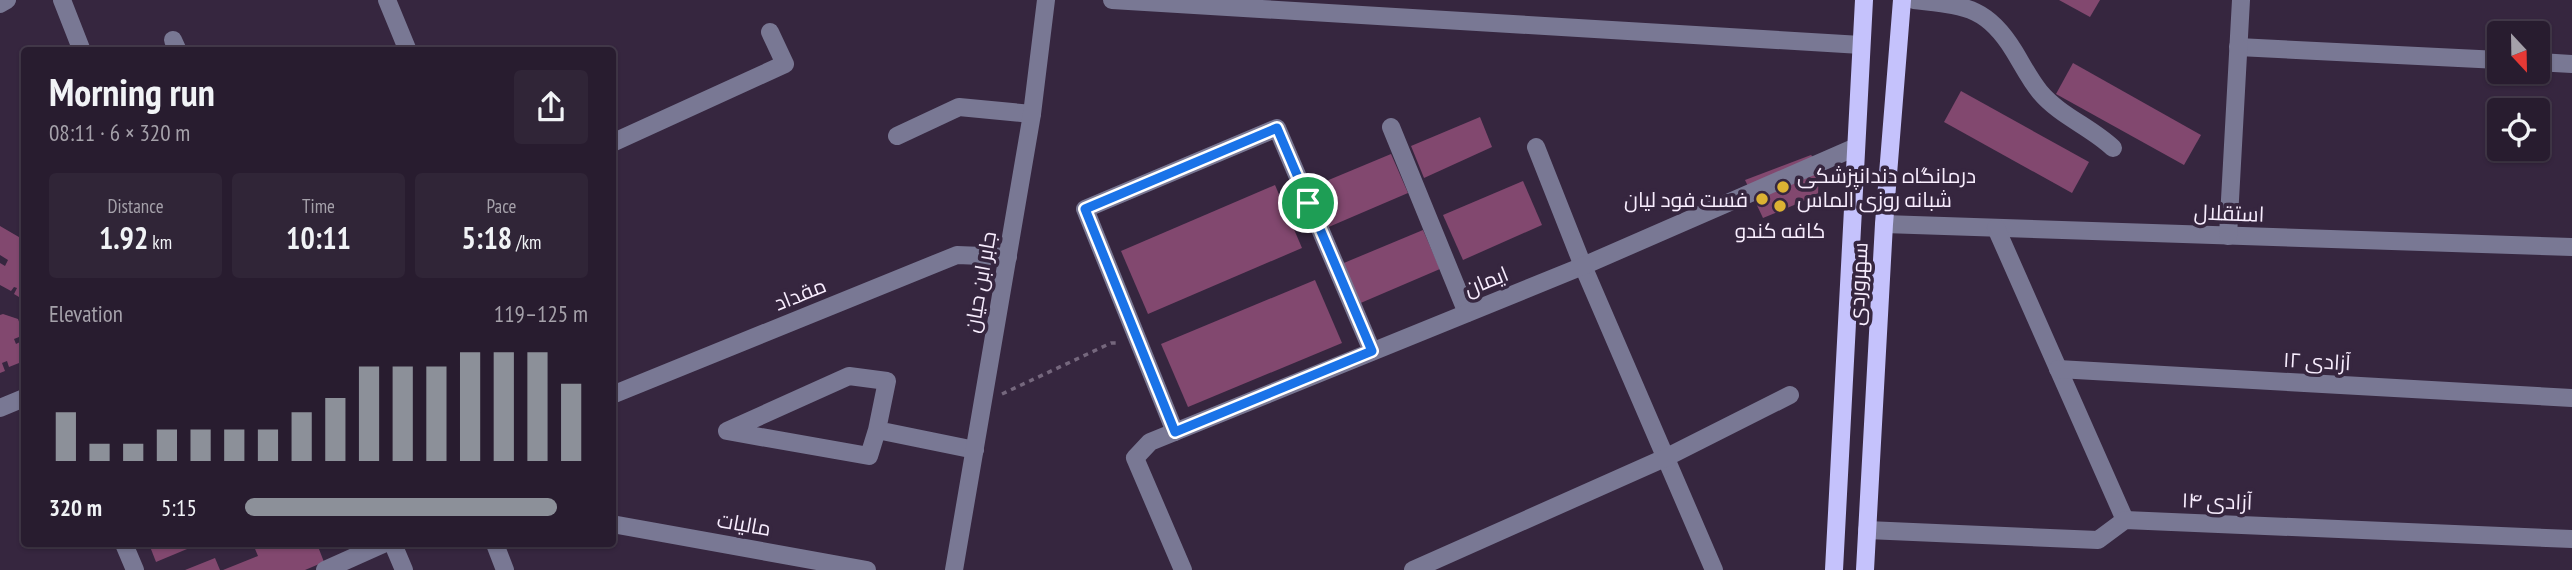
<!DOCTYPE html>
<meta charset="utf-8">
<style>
:root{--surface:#281c2f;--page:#302537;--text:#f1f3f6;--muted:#a5a1aa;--line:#443a4b;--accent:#8c9099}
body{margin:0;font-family:"PT Sans Narrow",Cairo,sans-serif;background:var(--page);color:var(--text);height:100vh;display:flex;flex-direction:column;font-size:26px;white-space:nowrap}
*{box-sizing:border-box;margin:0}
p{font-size:23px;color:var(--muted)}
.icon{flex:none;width:38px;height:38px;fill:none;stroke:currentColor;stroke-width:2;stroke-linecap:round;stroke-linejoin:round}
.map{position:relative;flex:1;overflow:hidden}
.sheet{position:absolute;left:21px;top:47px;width:595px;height:500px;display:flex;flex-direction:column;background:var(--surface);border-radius:7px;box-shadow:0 2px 5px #0004,0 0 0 2px var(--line)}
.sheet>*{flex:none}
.needle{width:46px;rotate:158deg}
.controls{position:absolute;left:2487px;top:21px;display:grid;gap:14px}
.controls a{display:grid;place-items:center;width:63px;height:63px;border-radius:7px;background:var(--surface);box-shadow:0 2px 5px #0004,0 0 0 2px var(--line);font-size:35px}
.pin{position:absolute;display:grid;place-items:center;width:60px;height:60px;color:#fff;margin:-30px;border:4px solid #fff;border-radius:50%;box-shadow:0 2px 7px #0007}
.round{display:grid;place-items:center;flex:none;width:74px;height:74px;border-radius:7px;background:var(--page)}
.summary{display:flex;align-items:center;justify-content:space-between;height:119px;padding:0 28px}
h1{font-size:38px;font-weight:700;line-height:52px}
.stats{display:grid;grid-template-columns:repeat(3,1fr);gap:10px;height:119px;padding:7px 28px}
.stats div{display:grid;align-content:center;border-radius:7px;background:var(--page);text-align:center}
.stats b{font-size:30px;font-weight:700}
.stats small{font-size:19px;font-weight:400}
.stats p{font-size:19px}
.chart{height:196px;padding:14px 28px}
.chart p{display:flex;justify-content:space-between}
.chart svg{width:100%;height:126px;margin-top:7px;stroke:var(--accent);stroke-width:6}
ul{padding:0 28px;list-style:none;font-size:23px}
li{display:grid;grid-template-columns:112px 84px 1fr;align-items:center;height:52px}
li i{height:18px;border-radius:9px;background:var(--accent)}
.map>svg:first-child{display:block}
</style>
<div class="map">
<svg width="2572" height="570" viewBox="0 0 2572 570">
<rect width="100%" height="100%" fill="#36263f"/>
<g fill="#82486f">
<path d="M 2059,0 L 2100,0 L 2090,17 Z"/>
<path d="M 2073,63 L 2201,135 L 2184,165 L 2056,94 Z"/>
<path d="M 1961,91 L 2089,162 L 2072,193 L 1944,122 Z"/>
<path d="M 1480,117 L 1492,147 L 1424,178 L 1411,146 Z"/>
<path d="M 1391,154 L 1408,193 L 1324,229 L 1307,189 Z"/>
<path d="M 1811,155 L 1819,163 L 1818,195 L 1763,218 L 1745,180 Z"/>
<path d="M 1523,181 L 1542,225 L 1463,260 L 1443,215 Z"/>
<path d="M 1275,185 L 1302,248 L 1148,314 L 1121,251 Z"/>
<path d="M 0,226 L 24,240 L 24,300 L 14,294 L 17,288 L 14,287 L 11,291 L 0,285 L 0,263 L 5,266 L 8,260 L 0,255 Z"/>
<path d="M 1423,230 L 1440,269 L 1356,305 L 1339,265 Z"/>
<path d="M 1315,280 L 1342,343 L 1188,407 L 1161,344 Z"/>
<path d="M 3,314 L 18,319 L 24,335 L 14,339 L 16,344 L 24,340 L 24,361 L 9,367 L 7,361 L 2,363 L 5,371 L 0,373 L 0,315 Z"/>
<path d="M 149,544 L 199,544 L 156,562 Z"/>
<path d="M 253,544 L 317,544 L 324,562 L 305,570 L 223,570 L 258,556 Z"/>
<path d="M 215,558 L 220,570 L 185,570 Z"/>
</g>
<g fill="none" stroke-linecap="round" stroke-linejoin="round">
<path stroke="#75677d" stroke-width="3.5" stroke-dasharray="5 5" stroke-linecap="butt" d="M 1002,394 L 1111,343 L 1119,343"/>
<g stroke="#797894" stroke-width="18">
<path d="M 62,0 L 82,51"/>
<path d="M 387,0 L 408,51"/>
<path d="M 1112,0 L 1861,45"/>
<path d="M 1914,0 C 1963,6 1986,5 2014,51 C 2022,64 2030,80 2040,92 C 2060,116 2091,127 2113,148"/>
<path d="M 0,4 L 7,0"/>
<path d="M 173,40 L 178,51"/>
<path d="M 2238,47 L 2499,60"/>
<path d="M 2538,62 L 2572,64"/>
<path d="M 1391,127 L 1467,313"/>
<path d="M 897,136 L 959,107 L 1032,114"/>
<path d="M 612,143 L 785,64 L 770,32"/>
<path d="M 1536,147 L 1583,266 L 1714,570"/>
<path d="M 1884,224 L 2572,247"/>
<path d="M 1996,228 L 2125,520"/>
<path d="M 2228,236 L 2241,0"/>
<path d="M 2058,369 L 2572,398"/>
<path d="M 612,395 L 957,255 L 1008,257"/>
<path d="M 0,408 L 24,398"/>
<path d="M 877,430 L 887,381 L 849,376 L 727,431 L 869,456 L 877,430 L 975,450"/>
<path d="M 1175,432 L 1085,209 L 1277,128 L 1372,351"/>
<path d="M 612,524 L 867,570"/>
<path d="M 1867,530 L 2098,540 L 2125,520 L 2572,539"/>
<path d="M 124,544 L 135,570"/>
<path d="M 393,544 L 404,570"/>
<path d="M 495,544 L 505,570"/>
<path d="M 325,570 L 383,544"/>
<path d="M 954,570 L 1032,114 L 1046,0"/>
<path d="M 1183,570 L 1135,458 L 1150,442 L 1583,266 L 1856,147"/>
<path d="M 1413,570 L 1667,457 L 1790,395"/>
</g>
<g stroke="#c5c2fc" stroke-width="18">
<path d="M 1834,570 L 1864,0"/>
<path d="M 1865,570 L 1884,224 L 1902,0"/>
</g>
</g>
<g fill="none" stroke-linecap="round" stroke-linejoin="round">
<defs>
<path id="route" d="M 1277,128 L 1372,351 L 1175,432 L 1085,209 Z"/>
</defs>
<use href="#route" stroke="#fff" stroke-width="14"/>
<use href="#route" stroke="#1a73e8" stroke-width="9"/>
</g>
<g fill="#dcb233" stroke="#36263f" stroke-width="2.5">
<circle cx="1783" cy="187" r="7"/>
<circle cx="1762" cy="199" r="7"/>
<circle cx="1780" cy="206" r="7"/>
</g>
<g text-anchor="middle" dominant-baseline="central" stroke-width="7" stroke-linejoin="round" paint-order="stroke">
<g font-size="21" fill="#f8edfe" stroke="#36263f" text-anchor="start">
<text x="1797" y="175">درمانگاه دندان‍‍پزشکی<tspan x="1797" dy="24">شبانه روزی الماس</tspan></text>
<text x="1748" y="199" text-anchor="end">فست فود لیان</text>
<text x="1780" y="230" text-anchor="middle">کافه کندو</text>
</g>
<g font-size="21" fill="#f8edfe" stroke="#36263f">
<text transform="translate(2229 213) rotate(2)">استقلال</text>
<text transform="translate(1486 281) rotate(-22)">ایمان</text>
<text transform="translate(980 282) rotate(-80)">جابر ابن حیان</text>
<text transform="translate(1858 284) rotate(-87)">سهروردی</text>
<text transform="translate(800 294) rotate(-22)">مقداد</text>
<text transform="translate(2317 361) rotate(3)">آزادی ۱۲</text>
<text transform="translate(2217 501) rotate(2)">آزادی ۱۴</text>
<text transform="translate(744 524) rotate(10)">مالیات</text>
</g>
</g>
</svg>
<div class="controls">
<a><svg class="needle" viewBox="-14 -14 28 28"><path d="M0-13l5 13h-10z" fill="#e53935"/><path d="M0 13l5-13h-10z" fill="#a5a1aa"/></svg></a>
<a><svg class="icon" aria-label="locate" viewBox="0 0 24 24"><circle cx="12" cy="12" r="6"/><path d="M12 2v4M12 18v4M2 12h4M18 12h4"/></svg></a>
</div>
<div class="pin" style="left:1308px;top:203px;background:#1e9e55"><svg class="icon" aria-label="arrive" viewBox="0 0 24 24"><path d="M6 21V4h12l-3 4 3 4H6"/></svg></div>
<section class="sheet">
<div class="summary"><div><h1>Morning run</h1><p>08:11 · 6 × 320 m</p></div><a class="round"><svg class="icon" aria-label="share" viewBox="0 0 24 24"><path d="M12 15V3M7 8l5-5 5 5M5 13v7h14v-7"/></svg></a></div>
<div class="stats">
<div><p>Distance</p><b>1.92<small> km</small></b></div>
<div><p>Time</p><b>10:11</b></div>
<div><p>Pace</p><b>5:18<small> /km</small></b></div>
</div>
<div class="chart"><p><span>Elevation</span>119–125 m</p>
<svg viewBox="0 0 160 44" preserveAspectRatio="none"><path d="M5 44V27M15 44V38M25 44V38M35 44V33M45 44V33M55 44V33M65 44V33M75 44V27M85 44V22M95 44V11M105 44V11M115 44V11M125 44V6M135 44V6M145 44V6M155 44V17"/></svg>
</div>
<ul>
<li><b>320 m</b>5:15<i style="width:91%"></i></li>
</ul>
</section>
</div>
